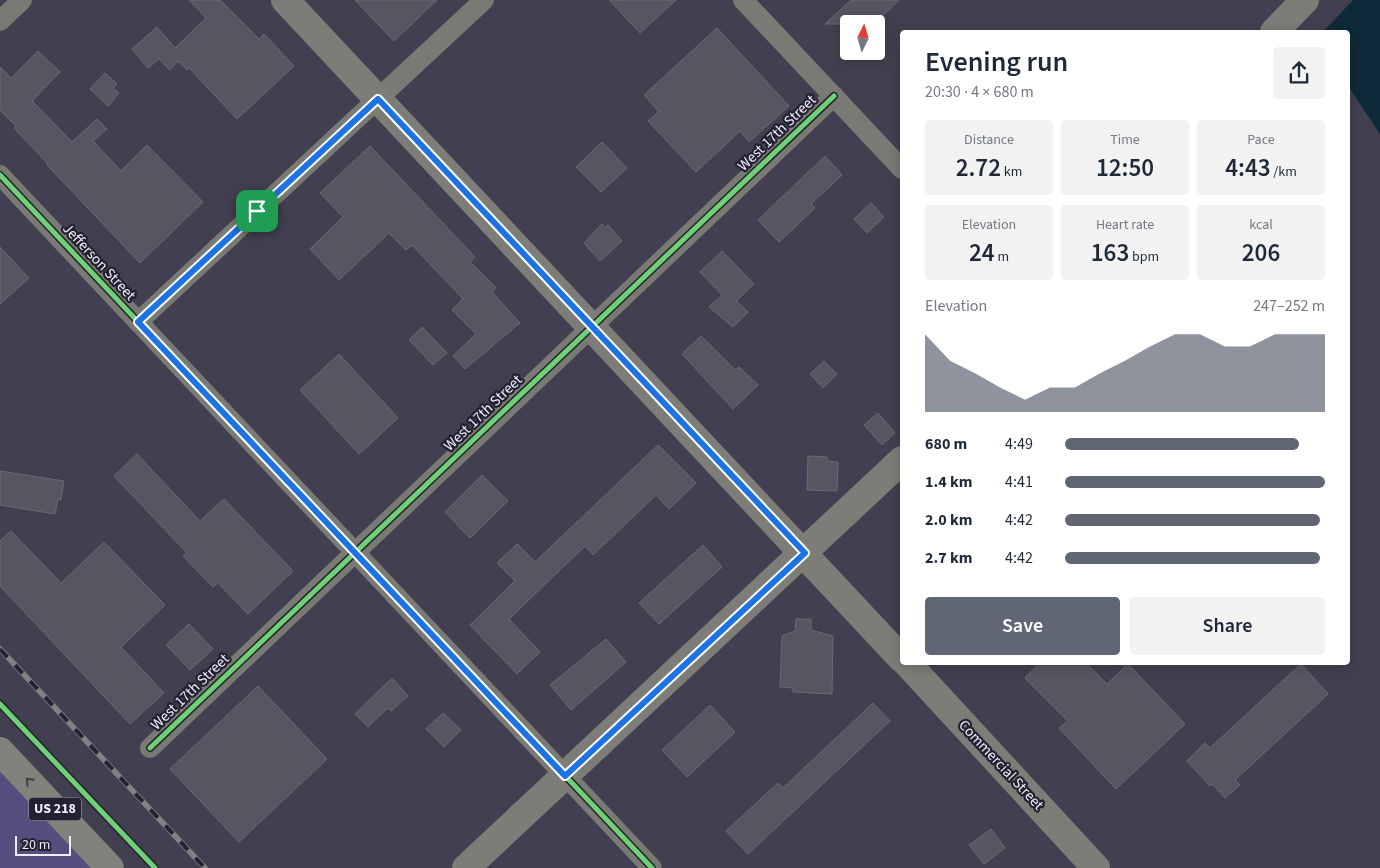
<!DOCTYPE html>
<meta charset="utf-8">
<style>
:root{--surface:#fff;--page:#f2f2f3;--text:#1f2937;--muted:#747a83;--accent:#616675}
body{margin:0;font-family:"Source Sans 3",sans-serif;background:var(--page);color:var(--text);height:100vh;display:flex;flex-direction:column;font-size:19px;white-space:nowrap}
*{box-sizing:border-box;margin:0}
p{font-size:16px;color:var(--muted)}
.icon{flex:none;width:28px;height:28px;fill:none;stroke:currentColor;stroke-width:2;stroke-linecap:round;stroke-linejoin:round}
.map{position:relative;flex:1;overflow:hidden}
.sheet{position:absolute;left:900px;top:30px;width:450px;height:635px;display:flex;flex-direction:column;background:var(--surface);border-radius:5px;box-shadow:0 2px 12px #0003}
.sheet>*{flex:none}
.needle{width:32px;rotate:5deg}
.buttons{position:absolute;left:840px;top:15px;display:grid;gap:10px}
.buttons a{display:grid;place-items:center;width:45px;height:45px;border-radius:5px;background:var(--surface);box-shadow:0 2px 12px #0003;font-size:25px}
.scale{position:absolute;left:15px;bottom:12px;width:56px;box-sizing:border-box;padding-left:5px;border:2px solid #efedfc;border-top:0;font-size:14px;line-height:18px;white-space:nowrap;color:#efedfc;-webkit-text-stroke:4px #242230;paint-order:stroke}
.pin{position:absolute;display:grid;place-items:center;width:42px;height:42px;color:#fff;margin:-21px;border-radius:10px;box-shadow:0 2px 8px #0006}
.round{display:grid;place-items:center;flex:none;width:52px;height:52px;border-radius:5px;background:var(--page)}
.head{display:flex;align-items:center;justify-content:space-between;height:85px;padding:0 25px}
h1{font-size:28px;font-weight:600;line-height:38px}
.figures{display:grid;grid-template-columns:repeat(3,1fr);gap:8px;height:85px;padding:5px 25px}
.figures div{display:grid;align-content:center;border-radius:5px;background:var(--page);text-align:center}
.figures b{font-size:25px;font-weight:600}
.figures small{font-size:14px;font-weight:400}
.figures p{font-size:14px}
.chart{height:140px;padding:10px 25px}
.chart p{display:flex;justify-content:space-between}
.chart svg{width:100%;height:90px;margin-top:5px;fill:var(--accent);opacity:.7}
.button{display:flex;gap:10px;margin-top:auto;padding:10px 25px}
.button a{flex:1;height:58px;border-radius:5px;background:var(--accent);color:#fff;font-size:20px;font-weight:600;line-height:58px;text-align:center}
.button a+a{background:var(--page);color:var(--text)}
ul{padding:0 25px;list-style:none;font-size:16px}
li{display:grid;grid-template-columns:80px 60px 1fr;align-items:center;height:38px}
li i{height:12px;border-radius:6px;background:var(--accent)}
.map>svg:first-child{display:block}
</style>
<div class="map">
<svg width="1380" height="868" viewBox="0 0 1380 868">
<rect width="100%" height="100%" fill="#424050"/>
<path fill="#574e80" d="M 0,740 L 120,868 L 0,868 Z"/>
<path fill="#0e2937" d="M 1289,0 L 1380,0 L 1380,134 L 1348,86 L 1348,32 L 1311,32 Z"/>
<path fill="#424050" d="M 1289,0 L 1353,0 L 1323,32 L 1311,32 Z"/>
<g fill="#585460" stroke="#6c6875">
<path d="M 189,0 L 220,0 L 259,39 L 264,34 L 294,66 L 237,119 L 189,68 L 187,70 L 178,61 L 170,70 L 159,59 L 148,68 L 132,49 L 157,27 L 175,48 L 206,18 Z"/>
<path d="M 355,0 L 437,0 L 394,41 Z"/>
<path d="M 609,0 L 676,0 L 640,33 Z"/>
<path d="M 851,0 L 899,0 L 874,24 L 825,24 Z"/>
<path d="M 717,28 L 789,106 L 749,142 L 740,131 L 696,172 L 648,121 L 659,112 L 644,95 Z"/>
<path d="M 38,51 L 60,72 L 32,101 L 72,142 L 97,119 L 107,129 L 93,141 L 121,171 L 147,145 L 203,202 L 140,263 L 47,165 L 48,164 L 14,128 L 16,126 L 0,110 L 0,67 L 11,78 Z"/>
<path d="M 105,73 L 117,84 L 113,88 L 119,93 L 108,106 L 90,89 Z"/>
<path d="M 602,142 L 627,168 L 601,192 L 576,167 Z"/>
<path d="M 370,146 L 475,257 L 470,262 L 496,288 L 492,292 L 520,323 L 465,369 L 453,356 L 476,334 L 452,310 L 463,299 L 412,245 L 406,250 L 389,233 L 339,280 L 310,249 L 343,217 L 320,193 Z"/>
<path d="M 825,156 L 842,175 L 811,204 L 815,208 L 779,242 L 758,220 Z"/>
<path d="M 871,203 L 884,217 L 867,233 L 854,219 Z"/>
<path d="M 602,224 L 605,228 L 608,225 L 622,241 L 600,261 L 584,243 Z"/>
<path d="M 0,247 L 29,278 L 0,304 Z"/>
<path d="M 722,251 L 754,284 L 736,301 L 748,312 L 733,327 L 709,307 L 722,295 L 700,272 Z"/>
<path d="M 422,327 L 447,353 L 433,365 L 409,340 Z"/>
<path d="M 701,336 L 735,370 L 739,367 L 758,385 L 733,409 L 682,354 Z"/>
<path d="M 339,354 L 398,418 L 359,454 L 300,390 Z"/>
<path d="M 824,361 L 837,374 L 823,388 L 810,374 Z"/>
<path d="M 878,413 L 895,433 L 882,445 L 864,425 Z"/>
<path d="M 658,445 L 696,483 L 669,509 L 656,495 L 593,555 L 585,546 L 509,619 L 540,652 L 517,674 L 470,625 L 515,581 L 497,563 L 517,544 L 535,562 Z"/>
<path d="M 137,454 L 200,521 L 224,499 L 293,571 L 248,614 L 218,583 L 213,587 L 183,556 L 187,553 L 114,476 Z"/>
<path d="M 808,456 L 827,457 L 827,461 L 838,462 L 837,491 L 807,490 Z"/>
<path d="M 0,471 L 64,481 L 61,500 L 58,499 L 55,514 L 0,505 Z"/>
<path d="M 482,475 L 508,501 L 470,538 L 445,512 Z"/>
<path d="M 11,531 L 61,583 L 104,542 L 165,605 L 121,647 L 164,693 L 130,724 L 0,586 L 0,541 Z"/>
<path d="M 703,545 L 722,567 L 659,624 L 639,603 Z"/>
<path d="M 796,619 L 811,619 L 811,630 L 833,636 L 832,694 L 793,692 L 793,688 L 780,687 L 782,636 L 795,631 Z"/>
<path d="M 189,624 L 213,649 L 190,670 L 166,645 Z"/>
<path d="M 606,639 L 626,662 L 571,710 L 550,685 Z"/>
<path d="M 1041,662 L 1085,662 L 1107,684 L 1128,664 L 1185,724 L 1116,789 L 1059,728 L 1068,721 L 1025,678 Z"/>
<path d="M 1301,664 L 1328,694 L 1235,780 L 1240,785 L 1225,798 L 1212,784 L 1210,786 L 1187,761 L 1205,743 L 1210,748 Z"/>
<path d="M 392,678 L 408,696 L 391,711 L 388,708 L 368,727 L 355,714 Z"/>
<path d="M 258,686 L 327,759 L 239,842 L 170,769 Z"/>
<path d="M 873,703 L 890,721 L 748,854 L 726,831 L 778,783 L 783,788 Z"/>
<path d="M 710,705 L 735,732 L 687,777 L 662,750 Z"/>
<path d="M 443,713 L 461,730 L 444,747 L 426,729 Z"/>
<path d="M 991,829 L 1005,848 L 984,864 L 969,845 Z"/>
</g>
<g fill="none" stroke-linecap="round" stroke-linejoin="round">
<g stroke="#797a73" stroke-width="20">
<path d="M 743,0 L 902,169"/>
<path d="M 0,21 L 22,0"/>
<path d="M 0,175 L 652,868"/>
<path d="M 138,322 L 484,0"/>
<path d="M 150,748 L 834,96"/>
</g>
<g stroke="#7d7c76" stroke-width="28">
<path d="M 285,0 L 902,659"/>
<path d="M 1274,32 L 1305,0"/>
<path d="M 906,662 L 1096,868"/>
<path d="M 466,868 L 902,460"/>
</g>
<path stroke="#82817c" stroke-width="28" d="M 0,751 L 110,868"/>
<defs>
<path id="rail" d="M 0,649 L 205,868"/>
</defs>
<use href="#rail" stroke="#818182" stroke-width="5.5"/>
<use href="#rail" stroke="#242230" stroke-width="4" stroke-dasharray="11" stroke-linecap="butt"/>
<defs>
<g id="cycleway">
<path d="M 0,175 L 652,868"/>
<path d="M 0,704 L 155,868"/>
<path d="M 150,748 L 834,96"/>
</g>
</defs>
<use href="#cycleway" stroke="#242230" stroke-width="8"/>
<use href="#cycleway" stroke="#6cd273" stroke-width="5"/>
</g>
<defs><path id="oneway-chevron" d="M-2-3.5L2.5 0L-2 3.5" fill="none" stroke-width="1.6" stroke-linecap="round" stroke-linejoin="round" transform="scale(1.25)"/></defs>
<use stroke="#403e47" href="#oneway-chevron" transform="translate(29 781) rotate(-133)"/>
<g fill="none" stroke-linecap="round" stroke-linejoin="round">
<defs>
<path id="route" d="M 378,99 L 805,553 L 565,776 L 138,322 Z"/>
</defs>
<use href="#route" stroke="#fff" stroke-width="10"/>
<use href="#route" stroke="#1a73e8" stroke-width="6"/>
</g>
<g text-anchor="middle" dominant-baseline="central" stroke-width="4.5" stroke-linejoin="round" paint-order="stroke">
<rect fill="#242230" stroke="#b2b0bf" stroke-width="1" x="29" y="797.5" width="52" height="23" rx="4"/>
<g font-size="14" font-weight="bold" fill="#efedfc">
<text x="55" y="809">US 218</text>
</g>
<g font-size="15" fill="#efedfc" stroke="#242230">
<text transform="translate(777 133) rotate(-44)">West 17th Street</text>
<text transform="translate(99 262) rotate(47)">Jefferson Street</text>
<text transform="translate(483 413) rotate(-44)">West 17th Street</text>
<text transform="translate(190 692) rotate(-44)">West 17th Street</text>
<text transform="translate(1001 765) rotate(47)">Commercial Street</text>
</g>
</g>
</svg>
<div class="buttons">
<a><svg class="needle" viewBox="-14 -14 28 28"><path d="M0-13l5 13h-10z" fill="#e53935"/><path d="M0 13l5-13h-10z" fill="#747a83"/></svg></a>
</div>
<div class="scale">20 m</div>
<div class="pin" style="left:257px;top:211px;background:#1e9e55"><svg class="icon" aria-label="arrive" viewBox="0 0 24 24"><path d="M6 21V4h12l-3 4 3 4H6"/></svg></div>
<section class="sheet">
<div class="head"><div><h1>Evening run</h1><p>20:30 · 4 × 680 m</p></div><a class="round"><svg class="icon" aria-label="share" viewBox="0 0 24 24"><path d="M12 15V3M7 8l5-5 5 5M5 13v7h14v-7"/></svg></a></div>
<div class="figures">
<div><p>Distance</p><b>2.72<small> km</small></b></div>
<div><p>Time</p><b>12:50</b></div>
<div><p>Pace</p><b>4:43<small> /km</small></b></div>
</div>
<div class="figures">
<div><p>Elevation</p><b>24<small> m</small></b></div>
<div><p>Heart rate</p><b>163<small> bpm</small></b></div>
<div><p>kcal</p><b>206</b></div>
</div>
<div class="chart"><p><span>Elevation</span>247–252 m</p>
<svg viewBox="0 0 160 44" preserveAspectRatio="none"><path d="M0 44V6L10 19L20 25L30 32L40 38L50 32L60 32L70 25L80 19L90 12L100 6L110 6L120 12L130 12L140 6L150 6L160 6V44z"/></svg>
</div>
<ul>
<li><b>680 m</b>4:49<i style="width:90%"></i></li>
<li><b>1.4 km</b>4:41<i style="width:100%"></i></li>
<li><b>2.0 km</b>4:42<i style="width:98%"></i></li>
<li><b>2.7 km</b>4:42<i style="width:98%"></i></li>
</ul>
<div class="button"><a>Save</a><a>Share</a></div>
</section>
</div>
